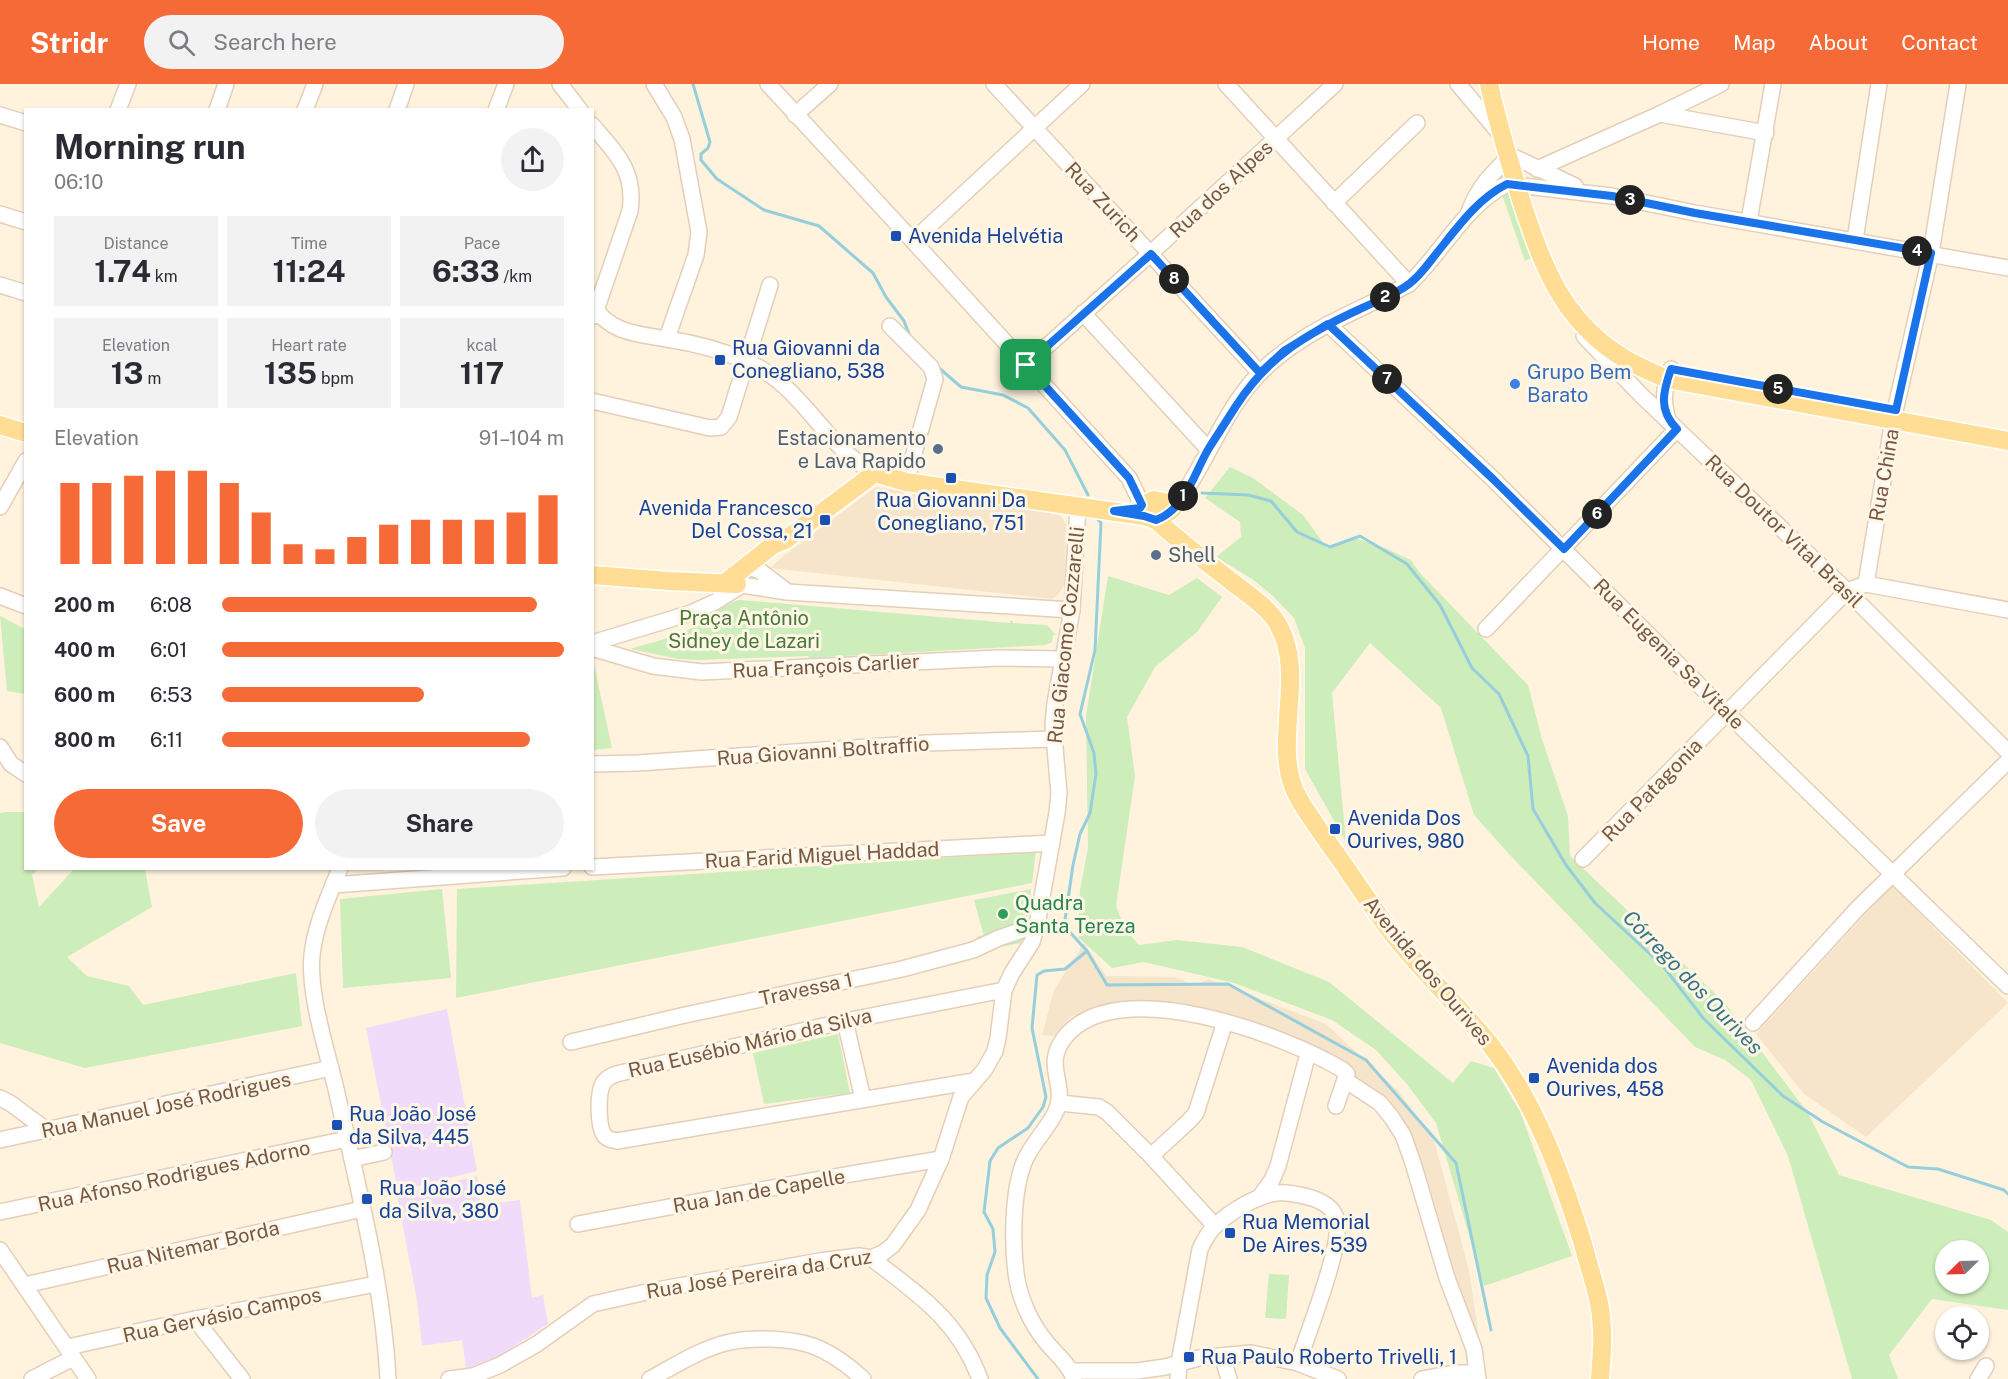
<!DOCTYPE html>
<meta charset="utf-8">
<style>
:root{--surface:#fff;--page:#f2f2f3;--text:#2b2b33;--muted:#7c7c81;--accent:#f56a36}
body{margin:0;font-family:"Public Sans",sans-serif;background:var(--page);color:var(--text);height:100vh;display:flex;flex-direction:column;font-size:22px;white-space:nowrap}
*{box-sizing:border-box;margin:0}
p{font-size:20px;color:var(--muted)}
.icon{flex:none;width:33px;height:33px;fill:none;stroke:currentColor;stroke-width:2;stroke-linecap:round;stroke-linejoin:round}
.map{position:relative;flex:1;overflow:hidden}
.side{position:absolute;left:24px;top:24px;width:570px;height:762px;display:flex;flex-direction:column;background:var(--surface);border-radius:0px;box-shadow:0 2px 4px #0004}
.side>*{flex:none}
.needle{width:39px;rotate:247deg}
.tools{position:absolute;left:1935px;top:1156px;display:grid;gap:12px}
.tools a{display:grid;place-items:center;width:54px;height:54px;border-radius:50%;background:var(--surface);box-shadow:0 2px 4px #0004;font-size:30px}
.pin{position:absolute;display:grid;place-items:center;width:51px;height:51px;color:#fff;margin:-26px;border-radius:12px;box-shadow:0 3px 9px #0006}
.km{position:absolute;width:30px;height:30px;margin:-15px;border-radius:50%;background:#222;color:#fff;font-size:16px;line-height:30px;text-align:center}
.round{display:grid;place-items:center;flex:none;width:63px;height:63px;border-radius:32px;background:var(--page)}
.headline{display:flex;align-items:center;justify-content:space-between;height:102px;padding:0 30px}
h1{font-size:33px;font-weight:700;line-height:45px}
.figures{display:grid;grid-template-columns:repeat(3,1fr);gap:9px;height:102px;padding:6px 30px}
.figures div{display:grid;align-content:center;border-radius:0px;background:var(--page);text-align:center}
.figures b{font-size:30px;font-weight:700}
.figures small{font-size:16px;font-weight:400}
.figures p{font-size:16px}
.chart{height:168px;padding:12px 30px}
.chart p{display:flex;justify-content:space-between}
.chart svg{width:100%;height:108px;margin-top:6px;stroke:var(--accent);stroke-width:6}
.cta{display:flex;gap:12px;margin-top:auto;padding:12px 30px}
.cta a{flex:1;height:69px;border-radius:36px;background:var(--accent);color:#fff;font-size:24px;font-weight:700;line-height:69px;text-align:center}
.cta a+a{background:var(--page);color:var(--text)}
ul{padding:0 30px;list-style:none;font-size:20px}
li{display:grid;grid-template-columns:96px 72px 1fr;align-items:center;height:45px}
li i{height:15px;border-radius:8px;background:var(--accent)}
header{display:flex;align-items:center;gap:36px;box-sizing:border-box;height:84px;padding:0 30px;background:var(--accent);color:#fff}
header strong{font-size:28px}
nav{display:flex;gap:33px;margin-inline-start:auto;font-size:21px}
.search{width:420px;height:54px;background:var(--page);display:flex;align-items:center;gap:15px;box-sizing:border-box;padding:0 21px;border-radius:33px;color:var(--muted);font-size:22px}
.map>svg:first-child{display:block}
</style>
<header>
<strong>Stridr</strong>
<div class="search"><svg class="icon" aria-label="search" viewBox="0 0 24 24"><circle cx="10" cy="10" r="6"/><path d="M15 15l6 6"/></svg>Search here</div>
<nav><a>Home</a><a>Map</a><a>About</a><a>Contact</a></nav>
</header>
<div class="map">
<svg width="2008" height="1295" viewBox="0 0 2008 1295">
<rect width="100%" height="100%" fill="#fff3de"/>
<g fill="#f7e5cb">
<path d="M 876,403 L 963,416 L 1057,426 L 1066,440 L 1065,500 L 1058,511 L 1052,515 L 770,484 L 782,473 Z"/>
<path d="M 1892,801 L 2008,919 L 1866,1053 L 1804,1010 L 1756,950 Z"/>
<path d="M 1084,859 L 1106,892 L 1175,893 L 1196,902 L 1208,895 L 1326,940 L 1398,1007 L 1434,1056 L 1469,1186 L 1480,1261 L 1475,1263 L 1407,1048 L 1297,958 L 1173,918 L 1104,921 L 1070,933 L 1056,952 L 1042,951 L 1054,906 Z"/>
</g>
<g fill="#f0dbfa">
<path d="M 447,925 L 477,1087 L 398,1107 L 366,944 Z"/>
<path d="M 477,1092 L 481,1121 L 520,1116 L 532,1214 L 543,1211 L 548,1240 L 497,1273 L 466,1285 L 462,1256 L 422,1262 L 417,1216 L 397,1111 Z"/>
</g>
<g fill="#cdedbb" fill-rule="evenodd">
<path d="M 1516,104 L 1537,171 L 1525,177 L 1501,108 Z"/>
<path d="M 1230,383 L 1253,394 L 1303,431 L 1327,464 L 1355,454 L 1387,465 L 1411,476 L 1419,488 L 1528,601 L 1542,655 L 1568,732 L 1570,772 L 1725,919 L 1808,1029 L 1839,1091 L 1991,1136 L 2008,1148 L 2008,1226 L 1932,1215 L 1889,1271 L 1898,1295 L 1852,1295 L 1788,1072 L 1751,996 L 1725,976 L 1695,963 L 1509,770 L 1474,731 L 1441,624 L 1370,559 L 1332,609 L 1346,758 L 1305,685 L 1305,564 L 1294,534 L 1272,511 L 1252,495 L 1216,473 L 1241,453 L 1240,438 L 1205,414 ZM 1946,1167 L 1978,1167 L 1978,1200 L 1946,1200 Z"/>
<path d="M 1108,492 L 1169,511 L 1197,494 L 1222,513 L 1197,548 L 1155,583 L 1127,633 L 1135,692 L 1116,822 L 1125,845 L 1139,861 L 1177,856 L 1242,863 L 1329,898 L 1453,999 L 1471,977 L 1494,984 L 1520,1027 L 1572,1172 L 1484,1202 L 1436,1039 L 1406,999 L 1376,966 L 1332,936 L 1234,899 L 1144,878 L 1112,884 L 1078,853 L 1080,806 L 1088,764 L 1086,632 Z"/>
<path d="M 740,516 L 1010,539 L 1010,537 L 1013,537 L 1013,539 L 1047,541 L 1056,551 L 1053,551 L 1052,558 L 1046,561 L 809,574 L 808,572 L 697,576 L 679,575 L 630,565 C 650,559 671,554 690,545 C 705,538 725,518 740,516 Z"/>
<path d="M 0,532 L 25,545 L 25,610 L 7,607 Z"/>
<path d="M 593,576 L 612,664 L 593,666 Z"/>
<path d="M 6,728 L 25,728 L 26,784 L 39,785 L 32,791 L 39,823 L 74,785 L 145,785 L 152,823 L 67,873 L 87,892 L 129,902 L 143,921 L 296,889 L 302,942 L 85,984 L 0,959 L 0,729 Z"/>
<path d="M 1036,768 L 1032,799 L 456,914 L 457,805 Z"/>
<path d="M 442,805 L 451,894 L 343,904 L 340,815 Z"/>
<path d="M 1031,805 L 1027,838 L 1021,859 L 977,868 L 971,863 L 978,852 L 984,852 L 974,816 Z"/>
<path d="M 838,950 L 850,1009 L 764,1020 L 753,969 Z"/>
<path d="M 1269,1190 L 1289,1191 L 1286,1235 L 1265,1234 Z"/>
</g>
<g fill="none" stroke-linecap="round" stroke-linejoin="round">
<g stroke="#96cedc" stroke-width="3">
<path d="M 693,0 L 710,58 L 708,64 L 701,70 L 701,76 L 717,95 L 764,126 L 819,142 L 873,189 L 886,213 L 904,237 L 911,255"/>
<path d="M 938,283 L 961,303 L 1003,311 L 1028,324 L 1065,366 L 1088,411"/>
<path d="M 1202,409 L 1248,411 L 1271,417 L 1297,448 L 1330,463 L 1360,452 L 1407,480 L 1440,521 L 1472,584 L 1499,610 L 1528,672 L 1533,725 L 1566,781 L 1595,819 L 1663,882 L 1703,934 L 1783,1012 L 1823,1038 L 1908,1083 L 1938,1085 L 2004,1106 L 2008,1110"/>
<path d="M 1087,867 L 1107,901 L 1228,900 L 1366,976 L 1456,1079 L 1491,1246"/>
<path d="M 1038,1295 L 1000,1244 L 986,1214 L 987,1191 L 995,1168 L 993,1145 L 984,1128 L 990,1077 L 998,1064 L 1028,1044 L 1043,1023 L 1046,1013 L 1032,944 L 1037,891 L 1044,887 L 1065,885 L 1087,867 L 1067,845 L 1065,836 L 1073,781 L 1080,750 L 1090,729 L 1096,690 L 1094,669 L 1080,630 L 1095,566 L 1101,439 L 1096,433"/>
</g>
<defs>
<g id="minor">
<path d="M 560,0 L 580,26"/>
<path d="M 654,0 L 674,33 L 682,55 L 699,148 L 696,171 L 667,254"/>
<path d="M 768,0 L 913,157 L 1129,394 L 1142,421"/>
<path d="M 994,0 L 1260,289"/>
<path d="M 1226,0 L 1409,200"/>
<path d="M 1458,0 L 1501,51"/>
<path d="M 118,26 L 128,0"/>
<path d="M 217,26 L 226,0"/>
<path d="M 305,26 L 315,0"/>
<path d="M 397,26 L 406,0"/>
<path d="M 496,26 L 506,0"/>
<path d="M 1660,30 L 1766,49"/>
<path d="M 0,31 L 26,39"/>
<path d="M 795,31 L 830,0"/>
<path d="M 592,41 C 616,69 636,87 630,127 L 594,232"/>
<path d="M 1537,85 L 1660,30 L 1721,0"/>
<path d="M 1334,119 L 1417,39"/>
<path d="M 1469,128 C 1477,105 1491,90 1508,74 L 1516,74 L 1575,102"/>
<path d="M 0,130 L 26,138"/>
<path d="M 1749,137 L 1773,0"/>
<path d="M 1855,156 L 1879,0"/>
<path d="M 913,157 L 1082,0"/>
<path d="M 0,201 L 26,209"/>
<path d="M 592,220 C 609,249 637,250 667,255 C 694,259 721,266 746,277 C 804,302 823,362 875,389"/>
<path d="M 1083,229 L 1208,365"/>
<path d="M 1328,240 L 1493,395 L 1727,629 L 2008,902"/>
<path d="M 890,242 L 931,283 L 935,295 L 906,398"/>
<path d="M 1584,252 L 1641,311 L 1847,507 L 2008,668"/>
<path d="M 1026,281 L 1151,169 L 1335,0"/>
<path d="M 592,317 L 710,344 L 721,343 L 729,333 L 770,201"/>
<path d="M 1668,336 C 1662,315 1664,305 1671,285"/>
<path d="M 0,423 L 26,377"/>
<path d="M 1173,425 C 1203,386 1219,338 1250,300 C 1291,250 1354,230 1409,200 C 1443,168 1464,122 1507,100 L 1612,112 L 1695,129 L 2008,184"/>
<path d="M 748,483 L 760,487 L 785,506"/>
<path d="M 1866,500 L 1893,336 L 1931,169 L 1958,0"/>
<path d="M 0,512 L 26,522"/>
<path d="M 1486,545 L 1677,345"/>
<path d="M 592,559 L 691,529 L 715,518 L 742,501 L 787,508 L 1072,526"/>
<path d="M 592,564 L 653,582 L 702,588 L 998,574 L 1063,575"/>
<path d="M 0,663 L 11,680 L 26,690"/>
<path d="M 592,680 L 638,679 L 926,659 L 1053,655"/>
<path d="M 1583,775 L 1847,507 L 1866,500 L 2008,526"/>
<path d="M 592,783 L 1052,759"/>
<path d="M 340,784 C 329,812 315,841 312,871 C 308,909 327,967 336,1005 C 357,1099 383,1198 388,1295"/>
<path d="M 333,801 L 563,784"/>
<path d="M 845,937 L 863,1015"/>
<path d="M 1753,939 L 1857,825 L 2008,677"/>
<path d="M 571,958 L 685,931 L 902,885 L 973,866 L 999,854 L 1037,841"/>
<path d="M 1345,996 L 1380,1019 L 1392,1034 L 1403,1051 L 1413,1079 L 1447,1194 L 1474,1265 L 1478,1295"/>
<path d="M 974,997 L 617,1057 C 613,1056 607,1056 604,1051 C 598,1042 597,1007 604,998 C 607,994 611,992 616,990 L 845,937 L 1004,906"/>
<path d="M 0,1014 L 10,1019 L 48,1047"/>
<path d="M 1060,1019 L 1099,1023 L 1108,1029 L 1151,1072 L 1215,1142"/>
<path d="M 0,1056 L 331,984"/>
<path d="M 1151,1072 L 1189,1037 L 1196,1029 L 1225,938"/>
<path d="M 352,1075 L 384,1068"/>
<path d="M 1259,1114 L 1272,1096 L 1278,1082 L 1306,977"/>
<path d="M 0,1128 L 347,1055"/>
<path d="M 578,1140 L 815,1096 L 941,1075"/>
<path d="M 0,1166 L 88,1295"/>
<path d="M 871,1174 C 919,1211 958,1236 980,1295"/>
<path d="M 25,1201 L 362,1125"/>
<path d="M 195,1235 L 242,1295"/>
<path d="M 68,1263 L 195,1235 L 376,1200"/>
<path d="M 1222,1272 L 1229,1295"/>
<path d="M 1072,1287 L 1137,1287 L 1165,1283 L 1199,1274 L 1251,1269 L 1298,1279 L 1338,1295"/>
<path d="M 32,1295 L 73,1274"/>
<path d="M 449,1295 L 473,1292 L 500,1281 L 537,1260 L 593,1220 L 651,1207 L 820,1177 L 859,1172 L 871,1174 L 883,1169 L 893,1161 L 918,1126 L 941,1075 L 961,1013 L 985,985 L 995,967 L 998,954 L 1004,906 L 1012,889 L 1032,858 L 1037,841 L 1057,729 L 1059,709 L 1053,641 L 1055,619 L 1072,526 L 1078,421"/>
<path d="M 650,1295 C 676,1281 702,1264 730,1258 C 752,1253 791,1254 813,1262 C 832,1269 848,1281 863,1295"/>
<path d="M 1074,1295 C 1070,1281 1056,1270 1047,1259 C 1031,1240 1019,1214 1016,1189 C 1012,1158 1012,1100 1027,1072 C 1035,1056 1049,1043 1056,1027 C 1068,1000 1042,982 1065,953 C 1117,888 1285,951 1343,986 L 1347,990 L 1336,1022"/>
<path d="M 1178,1295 L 1179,1279 L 1200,1165 C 1204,1157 1208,1148 1215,1142 C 1230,1128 1255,1112 1276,1109 C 1287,1108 1301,1111 1312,1114 C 1324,1118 1335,1125 1337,1138 C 1342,1163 1307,1251 1298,1279"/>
<path d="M 1422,1295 L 1454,1289 L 1477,1289"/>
<path d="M 1978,1295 L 1986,1282"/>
</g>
<g id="major">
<path d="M 1489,0 C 1498,41 1510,80 1522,119 C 1543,182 1562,236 1622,273 C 1636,282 1652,288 1667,295 L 2008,357"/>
<path d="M 0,341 L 26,349"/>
<path d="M 1154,416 L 1169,419 L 1173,425 L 1156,436 L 1144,432 L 1141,422 Z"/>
<path d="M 1156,436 C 1180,458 1205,477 1231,497 C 1246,509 1265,521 1276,537 C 1310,590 1268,662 1299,715 C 1312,737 1327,757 1342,778 C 1359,803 1376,829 1395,853 C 1425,891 1462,925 1492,963 C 1536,1020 1562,1092 1583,1160 C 1588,1180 1595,1199 1599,1219 C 1604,1244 1602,1270 1600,1295"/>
<path d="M 592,491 L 669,497 L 737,500"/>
<path d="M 726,498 L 773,461 L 785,456 L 875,389 L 906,398 L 1144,432"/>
</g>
</defs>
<use href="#minor" stroke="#e3cfb9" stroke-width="18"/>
<use href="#major" stroke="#fff" stroke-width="21"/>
<use href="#minor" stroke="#fff" stroke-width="15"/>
<use href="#major" stroke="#ffdd94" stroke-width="18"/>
</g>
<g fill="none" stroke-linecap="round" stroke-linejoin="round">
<defs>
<path id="route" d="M 1026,281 L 1129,394 L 1142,421 L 1140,424 L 1114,427 L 1144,432 L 1156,436 C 1186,425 1194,389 1209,364 C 1218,350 1227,336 1236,322 C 1268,272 1308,249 1360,225 C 1376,217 1395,211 1409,200 C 1420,192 1428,180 1436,170 C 1457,144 1477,115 1507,100 L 1612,112 L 1695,129 L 1931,169 L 1896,326 L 1671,285 C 1663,308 1658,326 1677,345 L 1564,465 L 1493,395 L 1328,240 L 1284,267 L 1260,289 L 1151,170 L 1026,281"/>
</defs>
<use href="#route" stroke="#fff" stroke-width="12"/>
<use href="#route" stroke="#1a73e8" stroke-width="8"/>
</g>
<g fill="#1a4fb4" stroke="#fff6e6" stroke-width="2">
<rect x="890" y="146" width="12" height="12" rx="3"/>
<rect x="714" y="270" width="12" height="12" rx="3"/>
<rect x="945" y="388" width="12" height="12" rx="3"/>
<rect x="819" y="430" width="12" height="12" rx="3"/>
<rect x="1329" y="739" width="12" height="12" rx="3"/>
<rect x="1528" y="988" width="12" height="12" rx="3"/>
<rect x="331" y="1035" width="12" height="12" rx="3"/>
<rect x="361" y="1109" width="12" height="12" rx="3"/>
<rect x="1224" y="1143" width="12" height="12" rx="3"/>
<rect x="1183" y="1267" width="12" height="12" rx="3"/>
</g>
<circle fill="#3f7fe0" stroke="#fff6e6" stroke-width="2" cx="1515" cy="300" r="6"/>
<g fill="#5c6f8a" stroke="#fff6e6" stroke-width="2">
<circle cx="938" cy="365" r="6"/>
<circle cx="1156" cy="471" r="6"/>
</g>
<circle fill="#2e9e5b" stroke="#fff6e6" stroke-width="2" cx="1003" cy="830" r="6"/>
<g text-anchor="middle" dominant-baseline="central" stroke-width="6" stroke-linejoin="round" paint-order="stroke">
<g font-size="20" fill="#765844" stroke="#fff6e6">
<text transform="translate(1221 105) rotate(-43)">Rua dos Alpes</text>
<text transform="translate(1103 118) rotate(47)">Rua Zurich</text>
<text transform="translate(1884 391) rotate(-80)">Rua China</text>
<text transform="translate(1784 447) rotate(44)">Rua Doutor Vital Brasil</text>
<text transform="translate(1066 551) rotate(-84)">Rua Giacomo Cozzarelli</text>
<text transform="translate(1669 570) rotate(45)">Rua Eugenia Sa Vitale</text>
<text transform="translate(826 582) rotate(-3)">Rua François Carlier</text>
<text transform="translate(823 667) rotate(-4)">Rua Giovanni Boltraffio</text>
<text transform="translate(1652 706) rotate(-46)">Rua Patagonia</text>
<text transform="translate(822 771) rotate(-3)">Rua Farid Miguel Haddad</text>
<text transform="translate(1428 887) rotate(50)">Avenida dos Ourives</text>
<text transform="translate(806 905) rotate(-12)">Travessa 1</text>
<text transform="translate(750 959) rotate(-13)">Rua Eusébio Mário da Silva</text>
<text transform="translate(166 1021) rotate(-12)">Rua Manuel José Rodrigues</text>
<text transform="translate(174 1092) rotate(-12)">Rua Afonso Rodrigues Adorno</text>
<text transform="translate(759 1107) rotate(-10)">Rua Jan de Capelle</text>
<text transform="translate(193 1163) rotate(-13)">Rua Nitemar Borda</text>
<text transform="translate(759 1190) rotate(-9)">Rua José Pereira da Cruz</text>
<text transform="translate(222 1231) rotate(-12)">Rua Gervásio Campos</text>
</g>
<g font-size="20" fill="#164399" stroke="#fff6e6" text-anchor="start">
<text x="908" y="152">Avenida Helvétia</text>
<text x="732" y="264">Rua Giovanni da<tspan x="732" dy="23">Conegliano, 538</tspan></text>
<text x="951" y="416" text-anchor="middle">Rua Giovanni Da<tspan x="951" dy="23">Conegliano, 751</tspan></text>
<text x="813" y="424" text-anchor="end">Avenida Francesco<tspan x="813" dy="23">Del Cossa, 21</tspan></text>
<text x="1347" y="734">Avenida Dos<tspan x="1347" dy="23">Ourives, 980</tspan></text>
<text x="1546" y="982">Avenida dos<tspan x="1546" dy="23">Ourives, 458</tspan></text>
<text x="349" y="1030">Rua João José<tspan x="349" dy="23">da Silva, 445</tspan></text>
<text x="379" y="1104">Rua João José<tspan x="379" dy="23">da Silva, 380</tspan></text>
<text x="1242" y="1138">Rua Memorial<tspan x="1242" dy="23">De Aires, 539</tspan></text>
<text x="1201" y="1273">Rua Paulo Roberto Trivelli, 1</text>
</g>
<g font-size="20" fill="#366cbe" stroke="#fff6e6" text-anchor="start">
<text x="1527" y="288">Grupo Bem<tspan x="1527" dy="23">Barato</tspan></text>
</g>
<g font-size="20" fill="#4e5e75" stroke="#fff6e6" text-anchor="end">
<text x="926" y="354">Estacionamento<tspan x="926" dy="23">e Lava Rapido</tspan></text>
<text x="1168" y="471" text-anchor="start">Shell</text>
</g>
<g font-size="20" fill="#487838" stroke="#fff6e6">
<text x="744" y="534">Praça Antônio<tspan x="744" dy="23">Sidney de Lazari</tspan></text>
</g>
<g font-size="20" fill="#27864d" stroke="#fff6e6" text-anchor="start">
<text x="1015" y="819">Quadra<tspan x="1015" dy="23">Santa Tereza</tspan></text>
</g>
<g font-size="21" font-style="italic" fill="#397585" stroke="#fff6e6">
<text transform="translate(1693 898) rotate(46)">Córrego dos Ourives</text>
</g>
</g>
</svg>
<div class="tools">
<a><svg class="needle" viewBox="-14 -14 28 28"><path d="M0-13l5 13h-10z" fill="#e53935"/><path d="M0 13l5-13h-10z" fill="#7c7c81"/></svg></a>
<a><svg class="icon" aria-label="locate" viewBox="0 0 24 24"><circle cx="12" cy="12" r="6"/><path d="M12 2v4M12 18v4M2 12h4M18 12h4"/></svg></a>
</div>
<div class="pin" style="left:1026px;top:281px;background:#1e9e55"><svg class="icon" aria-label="arrive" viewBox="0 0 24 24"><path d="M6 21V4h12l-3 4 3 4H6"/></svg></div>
<b class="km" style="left:1183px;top:412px">1</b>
<b class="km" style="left:1385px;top:213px">2</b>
<b class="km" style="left:1630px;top:116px">3</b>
<b class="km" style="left:1917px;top:167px">4</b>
<b class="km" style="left:1778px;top:305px">5</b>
<b class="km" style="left:1597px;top:430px">6</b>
<b class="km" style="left:1387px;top:295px">7</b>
<b class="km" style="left:1174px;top:195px">8</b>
<section class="side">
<div class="headline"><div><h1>Morning run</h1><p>06:10</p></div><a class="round"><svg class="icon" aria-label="share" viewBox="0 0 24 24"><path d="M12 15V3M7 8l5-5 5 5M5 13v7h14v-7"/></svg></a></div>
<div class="figures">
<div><p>Distance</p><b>1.74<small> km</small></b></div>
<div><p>Time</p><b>11:24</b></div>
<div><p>Pace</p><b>6:33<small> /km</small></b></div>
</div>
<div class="figures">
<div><p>Elevation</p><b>13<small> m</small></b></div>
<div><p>Heart rate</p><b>135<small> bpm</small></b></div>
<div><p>kcal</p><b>117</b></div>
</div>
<div class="chart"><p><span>Elevation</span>91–104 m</p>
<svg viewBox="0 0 160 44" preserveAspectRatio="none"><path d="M5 44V11M15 44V11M25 44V8M35 44V6M45 44V6M55 44V11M65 44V23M75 44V36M85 44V38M95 44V33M105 44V28M115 44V26M125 44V26M135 44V26M145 44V23M155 44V16"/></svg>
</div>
<ul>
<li><b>200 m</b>6:08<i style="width:92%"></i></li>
<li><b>400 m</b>6:01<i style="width:100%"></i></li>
<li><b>600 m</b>6:53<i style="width:59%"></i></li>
<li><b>800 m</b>6:11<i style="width:90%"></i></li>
</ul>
<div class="cta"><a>Save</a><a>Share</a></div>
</section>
</div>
